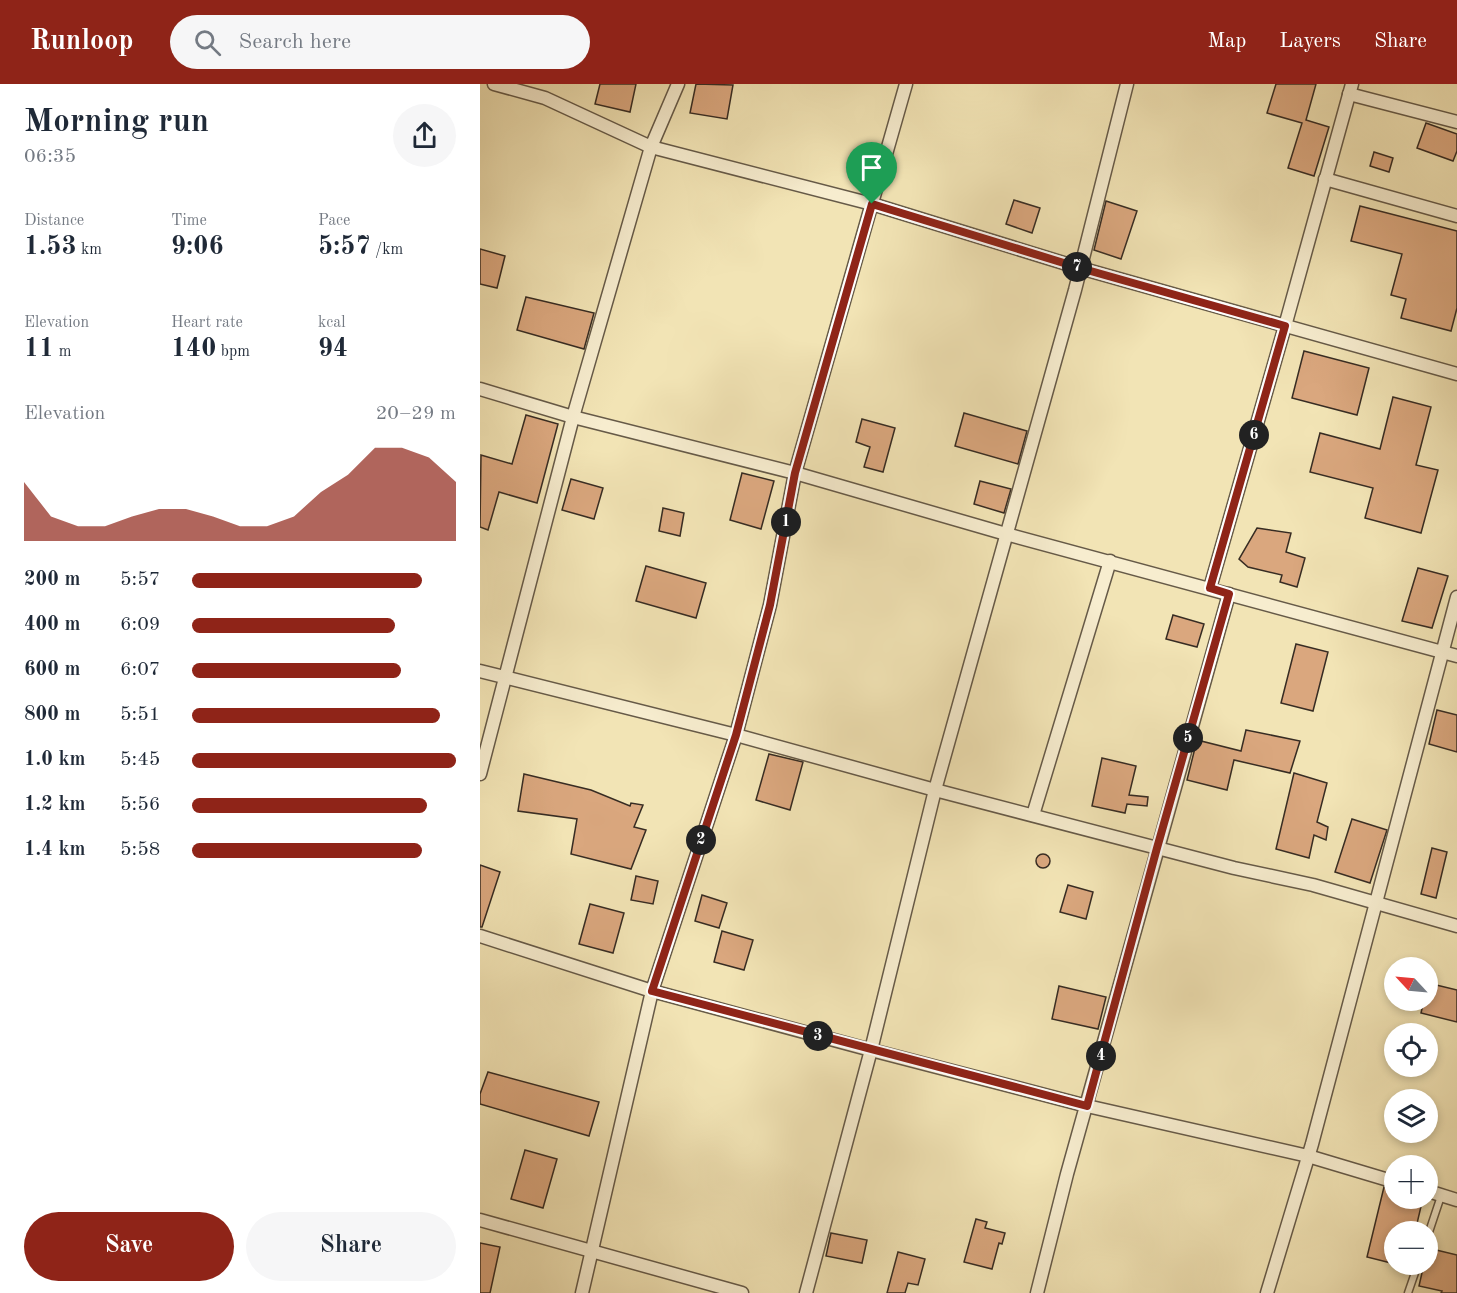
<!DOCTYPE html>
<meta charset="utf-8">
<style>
:root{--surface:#fff;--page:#f6f6f7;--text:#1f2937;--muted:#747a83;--accent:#8f2418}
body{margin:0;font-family:"Old Standard TT",serif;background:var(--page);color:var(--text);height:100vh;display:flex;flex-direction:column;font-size:22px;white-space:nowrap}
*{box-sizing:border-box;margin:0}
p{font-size:20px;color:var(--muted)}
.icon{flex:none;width:33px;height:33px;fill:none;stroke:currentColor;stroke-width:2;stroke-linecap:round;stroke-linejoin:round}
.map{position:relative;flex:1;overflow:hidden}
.details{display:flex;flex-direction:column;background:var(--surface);width:480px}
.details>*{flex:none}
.needle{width:39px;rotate:296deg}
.buttons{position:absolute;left:904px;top:873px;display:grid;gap:12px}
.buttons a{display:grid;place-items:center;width:54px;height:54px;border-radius:50%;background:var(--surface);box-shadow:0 3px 9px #0003;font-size:30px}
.pin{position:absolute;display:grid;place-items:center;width:51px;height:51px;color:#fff;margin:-62px -26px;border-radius:50% 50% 50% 0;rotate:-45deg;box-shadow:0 0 6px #0007}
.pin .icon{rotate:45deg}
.km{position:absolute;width:30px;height:30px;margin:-15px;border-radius:50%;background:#222;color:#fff;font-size:16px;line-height:30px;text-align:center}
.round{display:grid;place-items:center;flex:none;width:63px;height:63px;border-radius:32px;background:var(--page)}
.head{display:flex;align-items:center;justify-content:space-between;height:102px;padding:0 24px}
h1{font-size:33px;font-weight:600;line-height:45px}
.metrics{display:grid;grid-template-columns:repeat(3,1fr);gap:9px;height:102px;padding:6px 24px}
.metrics div{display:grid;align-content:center}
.metrics b{font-size:26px;font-weight:600}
.metrics small{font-size:16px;font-weight:400}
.metrics p{font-size:16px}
.chart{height:168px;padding:12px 24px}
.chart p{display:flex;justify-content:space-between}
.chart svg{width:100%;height:108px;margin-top:6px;fill:var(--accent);opacity:.7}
.button{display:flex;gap:12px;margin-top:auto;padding:12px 24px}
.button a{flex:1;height:69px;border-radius:36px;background:var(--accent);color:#fff;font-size:24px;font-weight:600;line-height:69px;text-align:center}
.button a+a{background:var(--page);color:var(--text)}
ul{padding:0 24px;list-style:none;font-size:20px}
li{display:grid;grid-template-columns:96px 72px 1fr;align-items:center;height:45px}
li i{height:15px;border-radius:8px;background:var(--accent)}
header{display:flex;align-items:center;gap:36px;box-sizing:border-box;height:84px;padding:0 30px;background:var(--accent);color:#fff}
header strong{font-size:28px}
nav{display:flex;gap:33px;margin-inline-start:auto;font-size:21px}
.search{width:420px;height:54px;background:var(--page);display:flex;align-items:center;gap:15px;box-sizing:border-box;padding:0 21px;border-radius:33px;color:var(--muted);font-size:22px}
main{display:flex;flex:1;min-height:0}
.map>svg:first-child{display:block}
</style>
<header>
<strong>Runloop</strong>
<div class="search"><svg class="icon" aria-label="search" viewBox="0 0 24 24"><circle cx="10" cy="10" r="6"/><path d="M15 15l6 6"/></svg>Search here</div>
<nav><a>Map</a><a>Layers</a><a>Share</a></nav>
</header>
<main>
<section class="details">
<div class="head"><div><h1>Morning run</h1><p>06:35</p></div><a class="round"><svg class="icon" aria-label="share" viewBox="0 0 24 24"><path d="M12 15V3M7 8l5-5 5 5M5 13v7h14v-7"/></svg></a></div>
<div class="metrics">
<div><p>Distance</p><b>1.53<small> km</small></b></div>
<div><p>Time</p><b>9:06</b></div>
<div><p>Pace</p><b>5:57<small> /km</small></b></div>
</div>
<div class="metrics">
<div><p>Elevation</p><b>11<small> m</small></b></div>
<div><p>Heart rate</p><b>140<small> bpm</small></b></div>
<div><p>kcal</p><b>94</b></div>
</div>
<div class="chart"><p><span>Elevation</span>20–29 m</p>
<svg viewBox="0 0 160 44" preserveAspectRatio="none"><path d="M0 44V20L10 34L20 38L30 38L40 34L50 31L60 31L70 34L80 38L90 38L100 34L110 24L120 17L130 6L140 6L150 10L160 20V44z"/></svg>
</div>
<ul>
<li><b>200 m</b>5:57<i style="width:87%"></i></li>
<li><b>400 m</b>6:09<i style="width:77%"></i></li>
<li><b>600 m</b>6:07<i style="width:79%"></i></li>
<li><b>800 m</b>5:51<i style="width:94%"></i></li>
<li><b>1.0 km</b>5:45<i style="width:100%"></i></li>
<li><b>1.2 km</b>5:56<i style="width:89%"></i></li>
<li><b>1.4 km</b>5:58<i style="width:87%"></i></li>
</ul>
<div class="button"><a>Save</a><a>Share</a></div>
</section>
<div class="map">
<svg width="977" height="1209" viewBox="0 0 977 1209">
<rect width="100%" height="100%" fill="#f2e4b5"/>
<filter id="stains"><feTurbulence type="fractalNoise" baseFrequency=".00333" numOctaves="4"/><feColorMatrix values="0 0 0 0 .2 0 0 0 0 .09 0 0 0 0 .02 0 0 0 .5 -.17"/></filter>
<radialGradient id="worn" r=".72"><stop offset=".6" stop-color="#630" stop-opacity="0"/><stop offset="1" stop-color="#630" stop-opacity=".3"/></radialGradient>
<g fill="#daa77e" stroke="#372c23" stroke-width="1.5">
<path d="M 120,0 L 156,0 L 150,28 L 115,20 Z"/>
<path d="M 216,0 L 253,1 L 247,35 L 210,29 Z"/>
<path d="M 796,0 L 836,0 L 826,36 L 849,43 L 834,92 L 808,84 L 822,39 L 787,29 Z"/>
<path d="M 946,39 L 977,50 L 977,67 L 973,77 L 937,64 Z"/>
<path d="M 894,68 L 913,74 L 909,88 L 890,82 Z"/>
<path d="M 534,116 L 560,124 L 552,149 L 526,140 Z"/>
<path d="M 626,117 L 657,127 L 641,175 L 614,166 Z"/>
<path d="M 880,122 L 977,147 L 977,224 L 971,247 L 921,234 L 926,215 L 911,211 L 922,170 L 871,157 Z"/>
<path d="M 0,165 L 25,172 L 17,204 L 0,200 Z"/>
<path d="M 46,213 L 114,229 L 104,265 L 37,246 Z"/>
<path d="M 824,267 L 889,284 L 877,331 L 812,314 Z"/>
<path d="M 913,313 L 951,323 L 936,381 L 958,386 L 941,449 L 885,434 L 893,404 L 830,388 L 840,349 L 900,365 Z"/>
<path d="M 484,329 L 547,347 L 538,380 L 475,362 Z"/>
<path d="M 46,331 L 78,340 L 57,419 L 19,408 L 8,446 L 0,443 L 1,371 L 32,380 Z"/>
<path d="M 382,335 L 415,344 L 403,388 L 384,383 L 390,363 L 376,358 Z"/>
<path d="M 262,389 L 294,397 L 281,445 L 250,436 Z"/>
<path d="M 91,395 L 123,404 L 114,435 L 82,426 Z"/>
<path d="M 500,397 L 531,405 L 524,429 L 494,420 Z"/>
<path d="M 183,424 L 204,429 L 200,452 L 179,447 Z"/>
<path d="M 777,444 L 811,449 L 806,468 L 825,474 L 817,503 L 800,498 L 802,491 L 768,483 L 759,475 Z"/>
<path d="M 166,482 L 226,499 L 216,534 L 156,517 Z"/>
<path d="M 938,484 L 968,492 L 952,544 L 922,537 Z"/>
<path d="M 693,531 L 724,540 L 717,563 L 686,555 Z"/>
<path d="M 816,560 L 848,568 L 833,627 L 801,619 Z"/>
<path d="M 957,626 L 977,631 L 977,668 L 949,660 Z"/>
<path d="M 766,646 L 820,657 L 810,689 L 754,676 L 747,706 L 707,696 L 717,656 L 761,667 Z"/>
<path d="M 289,670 L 323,678 L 310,726 L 276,716 Z"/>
<path d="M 622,674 L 656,682 L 649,711 L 668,713 L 667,722 L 647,720 L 645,729 L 612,722 Z"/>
<path d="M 814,689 L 847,699 L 837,738 L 848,743 L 846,756 L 834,751 L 829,774 L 796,765 Z"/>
<path d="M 44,690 L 111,706 L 150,722 L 151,719 L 163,721 L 154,743 L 166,746 L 151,785 L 91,770 L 97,735 L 38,727 Z"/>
<path d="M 872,735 L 907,746 L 890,799 L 855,788 Z"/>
<path d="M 952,764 L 967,768 L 956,814 L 941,810 Z"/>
<circle cx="563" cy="777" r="7"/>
<path d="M 0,781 L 20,788 L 2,843 L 0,843 Z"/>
<path d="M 156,792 L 178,797 L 173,820 L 151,816 Z"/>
<path d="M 588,801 L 613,808 L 606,835 L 580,828 Z"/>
<path d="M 222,811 L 247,819 L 239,844 L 215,837 Z"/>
<path d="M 110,820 L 144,829 L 133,869 L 99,860 Z"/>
<path d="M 242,847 L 273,856 L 264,886 L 234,878 Z"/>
<path d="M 948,899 L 977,906 L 977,938 L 941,929 L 944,916 L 948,916 Z"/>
<path d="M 579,902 L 626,913 L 618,945 L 572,935 Z"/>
<path d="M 8,988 L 119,1018 L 109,1052 L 0,1020 L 0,1010 Z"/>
<path d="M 45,1066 L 77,1075 L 63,1124 L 31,1115 Z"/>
<path d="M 904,1103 L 915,1106 L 915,1114 L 943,1114 L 935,1148 L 915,1148 L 915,1180 L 887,1173 Z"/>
<path d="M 496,1135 L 507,1138 L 505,1144 L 525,1149 L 522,1160 L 519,1159 L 512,1185 L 484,1178 Z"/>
<path d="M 351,1149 L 387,1156 L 382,1179 L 346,1172 Z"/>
<path d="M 0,1159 L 20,1163 L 10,1209 L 0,1209 Z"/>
<path d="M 948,1164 L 977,1171 L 977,1209 L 961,1209 L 962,1207 L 939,1202 L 944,1180 L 948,1180 Z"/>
<path d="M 418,1168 L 445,1175 L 438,1201 L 428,1199 L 425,1209 L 407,1209 Z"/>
</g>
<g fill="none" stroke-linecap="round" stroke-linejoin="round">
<defs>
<g id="lane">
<path d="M 948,1151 L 961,1112"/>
<path d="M 928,1209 L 938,1180"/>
</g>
<g id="street">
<path d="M 14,0 L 65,14 L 171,63 L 392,120 L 600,184 L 977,290"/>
<path d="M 869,10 L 977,38"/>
<path d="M 845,95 L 977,132"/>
<path d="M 0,305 L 93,333 L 315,389 L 526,450 L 977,572"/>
<path d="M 730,504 L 805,242 L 872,0"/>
<path d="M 0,587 L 256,651 L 455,706 L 754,784 L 833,801 L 977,842"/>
<path d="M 0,690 L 93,333 L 171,63 L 198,0"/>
<path d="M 553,731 L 630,477"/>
<path d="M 0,852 L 172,907 L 391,966 L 607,1022 L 828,1072 L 915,1098"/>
<path d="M 948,1107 L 977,1116"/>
<path d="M 0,1136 L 262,1209"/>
<path d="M 102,1209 L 172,907 L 256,651 L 290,521 L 315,389 L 426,0"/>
<path d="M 326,1209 L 391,966 L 455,706 L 595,206 L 647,0"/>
<path d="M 557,1209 L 587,1090 L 749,510"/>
<path d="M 787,1209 L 832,1060 L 977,513"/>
</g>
</defs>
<use href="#lane" stroke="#665a48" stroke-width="9"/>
<use href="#street" stroke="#665a48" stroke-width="15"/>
<use href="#lane" stroke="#f7edcf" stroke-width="6"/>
<use href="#street" stroke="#f7edcf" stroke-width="12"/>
</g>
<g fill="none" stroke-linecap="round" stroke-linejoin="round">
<defs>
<path id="route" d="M 392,120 L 600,184 L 805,242 L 730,504 L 749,510 L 677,764 L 607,1022 L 172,907 L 256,651 L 290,521 L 315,389 Z"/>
</defs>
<use href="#route" stroke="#fff" stroke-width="12"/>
<use href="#route" stroke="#8f2418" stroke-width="8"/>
</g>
<rect width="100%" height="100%" filter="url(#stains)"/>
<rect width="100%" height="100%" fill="url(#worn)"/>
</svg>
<div class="buttons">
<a><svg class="needle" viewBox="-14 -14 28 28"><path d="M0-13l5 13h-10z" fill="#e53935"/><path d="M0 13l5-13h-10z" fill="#747a83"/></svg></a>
<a><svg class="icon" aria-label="locate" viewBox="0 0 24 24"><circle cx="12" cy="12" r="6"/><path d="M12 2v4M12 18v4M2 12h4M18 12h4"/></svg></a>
<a><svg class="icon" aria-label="layers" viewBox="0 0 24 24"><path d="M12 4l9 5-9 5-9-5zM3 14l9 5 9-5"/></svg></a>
<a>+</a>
<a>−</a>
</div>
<div class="pin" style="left:392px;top:120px;background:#1e9e55"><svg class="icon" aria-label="arrive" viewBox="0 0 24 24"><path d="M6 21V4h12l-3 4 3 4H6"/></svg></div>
<b class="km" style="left:306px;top:438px">1</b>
<b class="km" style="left:221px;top:756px">2</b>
<b class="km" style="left:338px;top:952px">3</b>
<b class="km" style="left:621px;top:972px">4</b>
<b class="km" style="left:708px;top:654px">5</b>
<b class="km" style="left:774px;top:351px">6</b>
<b class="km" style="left:597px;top:183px">7</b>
</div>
</main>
